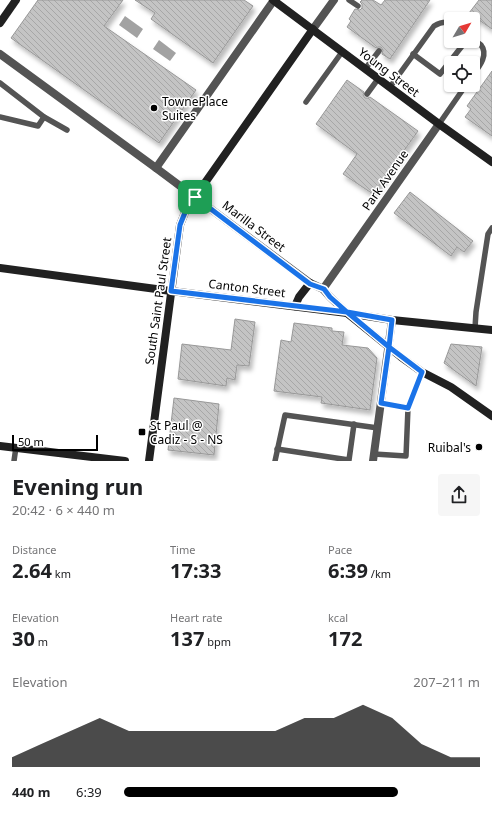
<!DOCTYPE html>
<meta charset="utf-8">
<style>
:root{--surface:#fff;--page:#f6f6f6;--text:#202124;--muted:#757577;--accent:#000}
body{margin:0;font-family:"Noto Sans",sans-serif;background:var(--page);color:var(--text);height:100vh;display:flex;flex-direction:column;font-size:15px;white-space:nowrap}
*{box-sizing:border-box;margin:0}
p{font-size:13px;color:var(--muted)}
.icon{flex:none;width:22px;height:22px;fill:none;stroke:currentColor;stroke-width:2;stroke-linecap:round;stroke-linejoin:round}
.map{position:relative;height:461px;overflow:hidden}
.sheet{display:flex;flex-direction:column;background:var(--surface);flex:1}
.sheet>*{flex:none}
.needle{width:26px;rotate:52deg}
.controls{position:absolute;left:444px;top:12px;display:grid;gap:8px}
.controls a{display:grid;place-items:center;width:36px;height:36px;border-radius:4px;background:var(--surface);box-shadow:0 1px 3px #0004;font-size:20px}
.scale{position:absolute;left:12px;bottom:10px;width:86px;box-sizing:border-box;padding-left:4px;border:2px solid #000;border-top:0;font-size:11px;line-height:14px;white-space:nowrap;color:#000;-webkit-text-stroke:3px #fff;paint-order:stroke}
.pin{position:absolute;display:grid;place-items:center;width:34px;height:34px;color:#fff;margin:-17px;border-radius:8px;box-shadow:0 2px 6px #0006}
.round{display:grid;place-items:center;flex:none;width:42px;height:42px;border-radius:4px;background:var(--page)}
.head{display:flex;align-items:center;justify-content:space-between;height:68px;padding:0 12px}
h1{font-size:22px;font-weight:700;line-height:30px}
.metrics{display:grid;grid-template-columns:repeat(3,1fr);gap:6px;height:68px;padding:4px 12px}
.metrics div{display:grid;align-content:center}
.metrics b{font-size:20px;font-weight:700}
.metrics small{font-size:11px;font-weight:400}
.metrics p{font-size:11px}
.chart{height:112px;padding:8px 12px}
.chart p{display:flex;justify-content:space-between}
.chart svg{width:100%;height:72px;margin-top:4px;fill:var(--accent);opacity:.7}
ul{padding:0 12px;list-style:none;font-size:13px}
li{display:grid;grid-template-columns:64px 48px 1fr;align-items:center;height:30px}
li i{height:10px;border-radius:5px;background:var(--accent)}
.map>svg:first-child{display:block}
</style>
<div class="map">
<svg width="492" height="461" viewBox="0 0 492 461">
<defs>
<pattern id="building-back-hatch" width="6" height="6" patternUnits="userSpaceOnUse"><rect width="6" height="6" fill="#c4c4c4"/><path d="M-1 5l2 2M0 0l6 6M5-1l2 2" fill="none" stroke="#a7a7a7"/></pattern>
<filter id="shadow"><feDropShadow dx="2.5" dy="4.5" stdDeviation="2" flood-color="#0004"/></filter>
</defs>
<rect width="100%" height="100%" fill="#fff"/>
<g fill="#a2a2a2">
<path d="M 125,16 L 143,29 L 137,38 L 119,25 Z"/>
<path d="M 159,40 L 176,53 L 170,61 L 153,49 Z"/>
</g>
<g fill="url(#building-back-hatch)" stroke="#989898" filter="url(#shadow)">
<path d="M 38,0 L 123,0 L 104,26 L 196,90 L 159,143 L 11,38 Z"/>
<path d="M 135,0 L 244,0 L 253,6 L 213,63 L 151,19 L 155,13 Z"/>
<path d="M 362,0 L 373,0 L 381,5 L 385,0 L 430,0 L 390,59 L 382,54 L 383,50 L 381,47 L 378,47 L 376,48 L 347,27 L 351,21 L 349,19 L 355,9 L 360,10 L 362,8 L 362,4 L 360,2 Z"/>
<path d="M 479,0 L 492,0 L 492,29 L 469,13 Z"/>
<path d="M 492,71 L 492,136 L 465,117 L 471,109 L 467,106 Z"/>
<path d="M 347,80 L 364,92 L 363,95 L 365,98 L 368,98 L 370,97 L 418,131 L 373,194 L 343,174 L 357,154 L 316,124 Z"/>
<path d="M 410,192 L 473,241 L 464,252 L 457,247 L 451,256 L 394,213 Z"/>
<path d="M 235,319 L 255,322 L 249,366 L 237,365 L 235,380 L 227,378 L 226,386 L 178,379 L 182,344 L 231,350 Z"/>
<path d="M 294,323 L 332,328 L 332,331 L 344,332 L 342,345 L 368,348 L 377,358 L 370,410 L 321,403 L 322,397 L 274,391 L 281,340 L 291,342 Z"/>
<path d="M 451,344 L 482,347 L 476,386 L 444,363 Z"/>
<path d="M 174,398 L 219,404 L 214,455 L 168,450 Z"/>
</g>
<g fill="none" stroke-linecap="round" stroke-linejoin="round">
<g stroke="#545454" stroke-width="5.5">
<path d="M 349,0 L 358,6"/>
<path d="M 473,39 C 475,41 479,43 481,45 C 489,55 479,67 473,75"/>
<path d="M 413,54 L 440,74 L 466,41"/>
<path d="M 365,69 L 379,51"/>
<path d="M 0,83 L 44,117 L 67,130"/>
<path d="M 390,87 L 434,26 C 439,23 445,21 451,23"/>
<path d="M 367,94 L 378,79"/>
<path d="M 306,102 L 342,52"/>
<path d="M 0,117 L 38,126 L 44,117"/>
<path d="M 439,124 L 466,85"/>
<path d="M 475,328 L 476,312 L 488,234 L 492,228"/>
<path d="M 381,403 L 408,408 L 422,372"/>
<path d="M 277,449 L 349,460 L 354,424"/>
<path d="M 374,454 L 406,456 L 408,408"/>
<path d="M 14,461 L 16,447"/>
<path d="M 275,461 L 285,415 L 378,428"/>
</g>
<g stroke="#545454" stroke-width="8">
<path d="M 0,54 L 156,168 L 310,283 L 323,289 L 330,297 L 347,313"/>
<path d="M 156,168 L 274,0"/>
<path d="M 323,289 L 439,124"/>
<path d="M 373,461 L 392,320"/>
</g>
<path stroke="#545454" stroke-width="8" d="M 313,29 L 334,0"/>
<g stroke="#212121" stroke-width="8">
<path d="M 273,0 L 439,124 L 492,162"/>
<path d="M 0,23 L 16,0"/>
<path d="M 0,268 L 171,291 L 347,313 L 392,320 L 492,330"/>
<path d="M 295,306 L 299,297 L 310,283"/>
<path d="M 348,314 L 401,357 L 422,372 L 451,387 L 492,416"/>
<path d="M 0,446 L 125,461"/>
<path d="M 149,461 L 180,225 L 186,210 L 195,197 L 313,29"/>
</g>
</g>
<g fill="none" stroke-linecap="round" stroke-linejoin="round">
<defs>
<path id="route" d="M 195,197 L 310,284 L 324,289 L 330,297 L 347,312 L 389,347 L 381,403 L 408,408 L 422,372 L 389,347 L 392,320 L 347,312 L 171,291 L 180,225 L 186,210 L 195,197"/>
</defs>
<use href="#route" stroke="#fff" stroke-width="8"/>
<use href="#route" stroke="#1a73e8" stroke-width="5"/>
</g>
<g fill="#000" stroke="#fff" stroke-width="1.5">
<circle cx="154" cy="108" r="4"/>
<rect x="138" y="428" width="8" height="8" rx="2"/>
<circle cx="479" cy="447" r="4"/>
</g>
<g text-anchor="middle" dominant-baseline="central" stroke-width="3" stroke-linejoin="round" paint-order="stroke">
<g font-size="12" fill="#000" stroke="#fff">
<text transform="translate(389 72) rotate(37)">Young Street</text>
<text transform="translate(385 180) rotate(-55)">Park Avenue</text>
<text transform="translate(254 226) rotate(37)">Marilla Street</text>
<text transform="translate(247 288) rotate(7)">Canton Street</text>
<text transform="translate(158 301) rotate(-82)">South Saint Paul Street</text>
</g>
<g font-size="12" fill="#000" stroke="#fff" text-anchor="start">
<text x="162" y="101">TownePlace<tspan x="162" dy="14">Suites</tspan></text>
<text x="150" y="425">St Paul @<tspan x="150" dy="14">Cadiz - S - NS</tspan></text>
<text x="471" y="447" text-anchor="end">Ruibal's</text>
</g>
</g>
</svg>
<div class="controls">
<a><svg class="needle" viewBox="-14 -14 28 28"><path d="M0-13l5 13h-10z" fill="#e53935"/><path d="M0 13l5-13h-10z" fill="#757577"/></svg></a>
<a><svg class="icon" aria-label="locate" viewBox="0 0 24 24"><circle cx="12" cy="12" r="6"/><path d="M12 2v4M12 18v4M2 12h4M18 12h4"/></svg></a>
</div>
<div class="scale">50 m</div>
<div class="pin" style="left:195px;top:197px;background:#1e9e55"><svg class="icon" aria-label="arrive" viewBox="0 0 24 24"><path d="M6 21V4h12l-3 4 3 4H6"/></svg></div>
</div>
<section class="sheet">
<div class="head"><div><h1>Evening run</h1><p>20:42 · 6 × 440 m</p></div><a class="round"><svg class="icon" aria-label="share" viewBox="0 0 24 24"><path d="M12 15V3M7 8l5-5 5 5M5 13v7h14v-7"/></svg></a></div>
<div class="metrics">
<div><p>Distance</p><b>2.64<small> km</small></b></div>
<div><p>Time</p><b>17:33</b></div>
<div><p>Pace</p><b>6:39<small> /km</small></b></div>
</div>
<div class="metrics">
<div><p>Elevation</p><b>30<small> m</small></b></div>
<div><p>Heart rate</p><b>137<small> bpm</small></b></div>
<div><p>kcal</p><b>172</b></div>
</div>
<div class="chart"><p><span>Elevation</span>207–211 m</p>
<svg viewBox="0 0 160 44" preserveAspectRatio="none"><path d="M0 44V38L10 30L20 22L30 14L40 22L50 22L60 22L70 22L80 22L90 22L100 14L110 14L120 6L130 14L140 30L150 38L160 38V44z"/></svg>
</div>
<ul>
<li><b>440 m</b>6:39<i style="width:77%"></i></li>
</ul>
</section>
